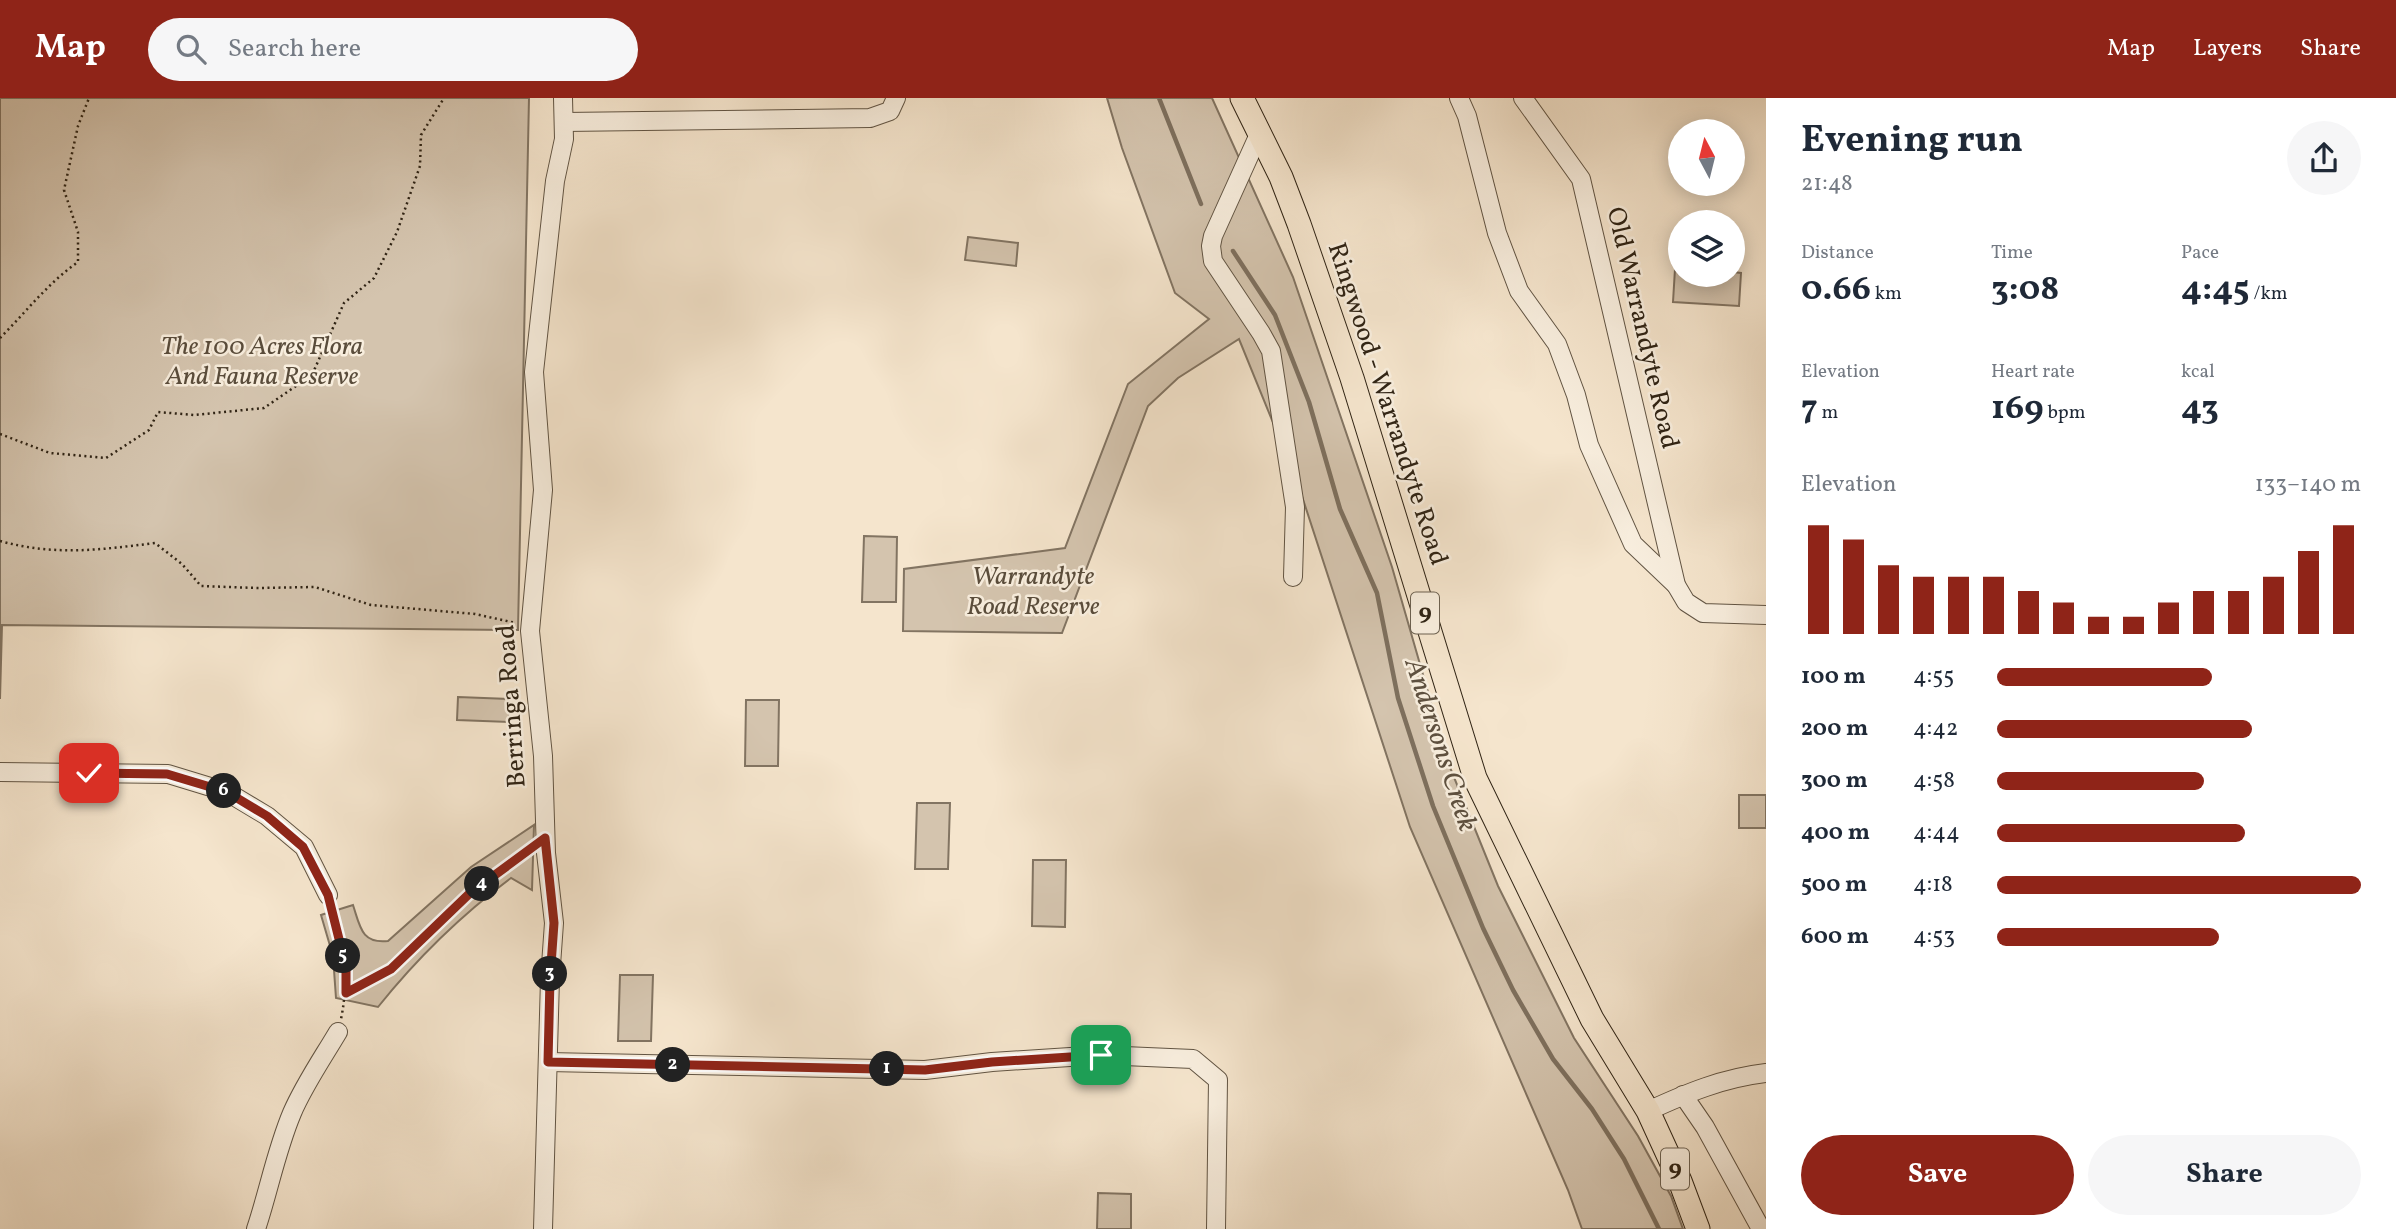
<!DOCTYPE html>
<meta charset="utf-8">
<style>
:root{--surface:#fff;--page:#f6f6f7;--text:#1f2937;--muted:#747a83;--accent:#8f2418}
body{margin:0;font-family:Vollkorn,serif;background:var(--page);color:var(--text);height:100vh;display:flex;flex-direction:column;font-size:26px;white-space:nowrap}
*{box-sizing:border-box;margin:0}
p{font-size:23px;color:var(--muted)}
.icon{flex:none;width:38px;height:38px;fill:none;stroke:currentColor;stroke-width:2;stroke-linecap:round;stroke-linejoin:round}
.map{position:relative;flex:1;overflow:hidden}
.sheet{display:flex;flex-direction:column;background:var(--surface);width:630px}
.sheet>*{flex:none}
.needle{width:46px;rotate:353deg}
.fabs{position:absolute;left:1668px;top:21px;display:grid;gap:14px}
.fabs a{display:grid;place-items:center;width:77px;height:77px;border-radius:50%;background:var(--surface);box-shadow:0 4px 18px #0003;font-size:35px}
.pin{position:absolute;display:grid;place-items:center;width:60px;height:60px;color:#fff;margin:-30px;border-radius:14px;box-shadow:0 4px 10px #0006}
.km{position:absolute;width:35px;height:35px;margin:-18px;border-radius:50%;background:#222;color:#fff;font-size:19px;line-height:35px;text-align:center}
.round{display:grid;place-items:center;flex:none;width:74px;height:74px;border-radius:37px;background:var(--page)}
.summary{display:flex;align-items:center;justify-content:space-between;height:119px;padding:0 35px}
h1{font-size:38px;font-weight:700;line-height:52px}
.figures{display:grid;grid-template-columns:repeat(3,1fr);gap:10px;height:119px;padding:7px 35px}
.figures div{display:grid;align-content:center}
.figures b{font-size:35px;font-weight:700}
.figures small{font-size:19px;font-weight:400}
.figures p{font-size:19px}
.chart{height:196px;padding:14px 35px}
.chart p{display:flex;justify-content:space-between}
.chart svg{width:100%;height:126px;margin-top:7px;stroke:var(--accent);stroke-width:6}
.primary-button{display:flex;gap:14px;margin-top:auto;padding:14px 35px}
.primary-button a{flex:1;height:80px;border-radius:42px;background:var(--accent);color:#fff;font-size:28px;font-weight:700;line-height:80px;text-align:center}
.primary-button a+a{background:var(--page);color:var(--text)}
ul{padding:0 35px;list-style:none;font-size:23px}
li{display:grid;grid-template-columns:112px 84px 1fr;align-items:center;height:52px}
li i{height:18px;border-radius:9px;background:var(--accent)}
header{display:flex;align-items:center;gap:42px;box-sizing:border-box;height:98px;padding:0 35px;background:var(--accent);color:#fff}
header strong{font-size:33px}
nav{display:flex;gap:38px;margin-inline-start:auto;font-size:24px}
.search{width:490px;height:63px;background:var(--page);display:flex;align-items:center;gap:18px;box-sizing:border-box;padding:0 24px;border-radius:38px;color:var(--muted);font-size:26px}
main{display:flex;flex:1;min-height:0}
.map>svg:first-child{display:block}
</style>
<header>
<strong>Map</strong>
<div class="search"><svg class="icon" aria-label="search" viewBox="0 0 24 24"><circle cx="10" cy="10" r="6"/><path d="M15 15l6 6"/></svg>Search here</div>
<nav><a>Map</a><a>Layers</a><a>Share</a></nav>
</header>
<main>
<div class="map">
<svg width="1766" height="1131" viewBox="0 0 1766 1131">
<rect width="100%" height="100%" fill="#f5e5cd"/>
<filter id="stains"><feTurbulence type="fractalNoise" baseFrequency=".00286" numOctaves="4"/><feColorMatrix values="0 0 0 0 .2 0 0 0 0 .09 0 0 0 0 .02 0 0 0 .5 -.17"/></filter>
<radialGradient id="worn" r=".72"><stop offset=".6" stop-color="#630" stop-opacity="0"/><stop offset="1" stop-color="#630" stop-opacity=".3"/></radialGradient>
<g fill="#d4c4ae" stroke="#827462" stroke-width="2">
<path d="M 0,0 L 529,0 L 518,532 L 2,527 L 0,601 Z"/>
<path d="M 1107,0 L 1212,0 L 1293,179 L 1392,469 L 1449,667 L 1498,788 L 1574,940 L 1638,1038 L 1671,1098 L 1683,1131 L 1582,1131 L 1568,1092 L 1410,729 L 1298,386 L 1239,241 L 1178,280 L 1148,308 L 1062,535 L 903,533 L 904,471 L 1065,450 L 1128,286 L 1209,221 L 1175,195 L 1122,50 Z"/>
<path d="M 968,139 L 1018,145 L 1016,168 L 965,162 Z"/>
<path d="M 1675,171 L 1680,171 L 1680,177 L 1732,177 L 1733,174 L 1741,175 L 1739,208 L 1673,204 Z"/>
<path d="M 864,438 L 897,439 L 896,504 L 862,504 Z"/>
<path d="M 458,599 L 509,601 L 509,624 L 457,622 Z"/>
<path d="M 746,602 L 779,602 L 778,668 L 745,668 Z"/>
<rect x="1739" y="697" width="27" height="33"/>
<path d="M 917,705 L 950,705 L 948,771 L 915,771 Z"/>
<path d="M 534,727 L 532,792 L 511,780 C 460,818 418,859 378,909 L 336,900 L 333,858 L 321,817 L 353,807 C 360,828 361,846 388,843 L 471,769 Z"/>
<path d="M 1033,762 L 1066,762 L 1065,829 L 1032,828 Z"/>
<path d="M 620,877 L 653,877 L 651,943 L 618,943 Z"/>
<path d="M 1098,1095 L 1131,1096 L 1131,1131 L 1097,1131 Z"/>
</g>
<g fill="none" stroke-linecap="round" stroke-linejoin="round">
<g stroke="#7e705e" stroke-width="4.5">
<path d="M 1159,0 L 1201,106"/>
<path d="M 1233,153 L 1275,217 L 1309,304 L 1340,411 L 1377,495 L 1398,600 L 1433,708 L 1483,830 L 1513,892 L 1553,961 L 1592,1011 L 1624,1061 L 1659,1131"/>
</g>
<defs>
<g id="minor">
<path d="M 1459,0 L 1467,18 L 1497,135 L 1519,193 L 1557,246 L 1576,297 L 1589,347 L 1633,446 L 1676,487"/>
<path d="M 1523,0 L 1581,81 L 1676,487 L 1686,504 L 1703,515 L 1766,517"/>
<path d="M 564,24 L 870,20 L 890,13 L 896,0"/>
<path d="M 1260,34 L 1213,138 L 1211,148 L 1213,163 L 1261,235 L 1271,253 L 1295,409 L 1293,479"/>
<path d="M 0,674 L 168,676 L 227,694 L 267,718 L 304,749 L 328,797"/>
<path d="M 548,964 L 925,972 L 992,964 L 1101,957 L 1193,961 L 1218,982 L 1216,1131"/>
<path d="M 1683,997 L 1705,1029 L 1761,1131"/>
<path d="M 1648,1013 C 1687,995 1723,980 1766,975"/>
<path d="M 256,1131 C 269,1092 276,1053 292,1015 C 304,987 322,961 338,934"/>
<path d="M 543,1131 L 550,881 L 554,825 L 546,755 L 543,658 L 530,533 L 543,392 L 534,274 L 555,83 L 564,41 L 563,0"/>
</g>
<path id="major" d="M 1242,0 L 1281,79 L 1299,126 L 1352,280 L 1475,680 L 1592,921 L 1648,1013 L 1680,1083 L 1698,1131"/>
</defs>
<use href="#minor" stroke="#615443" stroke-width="20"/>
<use href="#major" stroke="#302415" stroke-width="25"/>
<g stroke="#302415" stroke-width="2.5" stroke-dasharray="2 3.5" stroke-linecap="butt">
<path d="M 0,240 C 26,214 49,184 78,164 L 78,134 L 64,92 L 78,28 L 89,0"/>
<path d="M 0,336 L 50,355 L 106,360 L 149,332 L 158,314 L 194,317 L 264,310 L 312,277 L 344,205 L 374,180 L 397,134 L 420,68 L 421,37 L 444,0"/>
<path d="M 0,443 C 55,458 99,452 155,445 L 182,466 L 201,488 L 257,490 L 315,489 L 371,507 L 475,516 L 516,525"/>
<path d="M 331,810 C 342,853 350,877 341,921"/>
<path d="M 346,895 L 391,871 L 469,796 L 530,752"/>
</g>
<use href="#minor" stroke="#f8eede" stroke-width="18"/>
<use href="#major" stroke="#f5e5cd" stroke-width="23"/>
</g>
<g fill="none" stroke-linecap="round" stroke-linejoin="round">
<defs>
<path id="route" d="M 89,675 L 167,676 L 227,694 L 267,718 L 303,749 L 328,797 L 346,869 L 346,895 L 391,871 L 469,796 L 545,740 L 554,825 L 550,881 L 548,964 L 925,972 L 992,964 L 1101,957"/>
</defs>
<use href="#route" stroke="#fff" stroke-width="14"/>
<use href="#route" stroke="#8f2418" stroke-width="9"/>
</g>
<g text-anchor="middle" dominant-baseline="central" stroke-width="5" stroke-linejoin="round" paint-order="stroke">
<g fill="#f8eede" stroke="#6c6151" stroke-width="2">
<rect x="1411" y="494.5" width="28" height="41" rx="5"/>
<rect x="1661" y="1050.5" width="28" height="41" rx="5"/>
</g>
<g font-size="24" font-weight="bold" fill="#302415">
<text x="1425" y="515">9</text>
<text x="1675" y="1071">9</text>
</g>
<g font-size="26" fill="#302415" stroke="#f8eede">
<text transform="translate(1642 230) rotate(77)">Old Warrandyte Road</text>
<text transform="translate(1387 306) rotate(72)">Ringwood - Warrandyte Road</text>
<text transform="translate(512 608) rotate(-94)">Berringa Road</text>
</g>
<g font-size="26" font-style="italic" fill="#594c3b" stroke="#f8eede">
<text x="262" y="249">The 100 Acres Flora<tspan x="262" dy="30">And Fauna Reserve</tspan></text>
<text x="1033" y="479">Warrandyte<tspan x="1033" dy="30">Road Reserve</tspan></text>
</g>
<g font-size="28" font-style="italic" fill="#5e503f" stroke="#f8eede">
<text transform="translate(1440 647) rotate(72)">Andersons Creek</text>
</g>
</g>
<rect width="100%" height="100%" filter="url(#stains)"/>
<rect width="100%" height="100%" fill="url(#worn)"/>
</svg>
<div class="fabs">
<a><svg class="needle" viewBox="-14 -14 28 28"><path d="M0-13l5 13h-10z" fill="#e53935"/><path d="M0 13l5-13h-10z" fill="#747a83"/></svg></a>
<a><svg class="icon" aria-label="layers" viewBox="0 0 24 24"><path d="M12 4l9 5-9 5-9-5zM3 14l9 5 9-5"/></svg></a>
</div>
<div class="pin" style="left:1101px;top:957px;background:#1e9e55"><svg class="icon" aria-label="arrive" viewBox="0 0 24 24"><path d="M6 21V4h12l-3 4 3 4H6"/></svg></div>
<div class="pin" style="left:89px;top:675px;background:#d93025"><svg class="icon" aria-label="check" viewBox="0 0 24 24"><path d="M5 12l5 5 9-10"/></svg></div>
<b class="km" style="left:887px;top:971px">1</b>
<b class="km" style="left:673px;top:967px">2</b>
<b class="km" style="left:550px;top:876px">3</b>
<b class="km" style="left:482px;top:786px">4</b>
<b class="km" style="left:343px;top:858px">5</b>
<b class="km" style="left:224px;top:693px">6</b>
</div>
<section class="sheet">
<div class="summary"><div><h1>Evening run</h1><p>21:48</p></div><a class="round"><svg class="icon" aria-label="share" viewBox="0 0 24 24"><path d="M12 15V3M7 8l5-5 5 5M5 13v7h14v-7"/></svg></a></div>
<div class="figures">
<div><p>Distance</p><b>0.66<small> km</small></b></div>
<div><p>Time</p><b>3:08</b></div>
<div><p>Pace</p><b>4:45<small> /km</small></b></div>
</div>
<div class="figures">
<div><p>Elevation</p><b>7<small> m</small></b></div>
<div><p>Heart rate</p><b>169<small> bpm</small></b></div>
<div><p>kcal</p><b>43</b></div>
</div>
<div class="chart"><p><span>Elevation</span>133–140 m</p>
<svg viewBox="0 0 160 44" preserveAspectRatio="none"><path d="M5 44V6M15 44V11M25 44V20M35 44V24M45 44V24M55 44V24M65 44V29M75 44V33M85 44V38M95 44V38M105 44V33M115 44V29M125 44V29M135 44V24M145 44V15M155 44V6"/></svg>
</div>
<ul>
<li><b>100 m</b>4:55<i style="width:59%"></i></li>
<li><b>200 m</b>4:42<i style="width:70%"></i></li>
<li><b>300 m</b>4:58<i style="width:57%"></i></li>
<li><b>400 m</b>4:44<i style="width:68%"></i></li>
<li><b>500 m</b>4:18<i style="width:100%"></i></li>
<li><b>600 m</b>4:53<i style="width:61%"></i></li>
</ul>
<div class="primary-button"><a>Save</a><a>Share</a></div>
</section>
</main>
